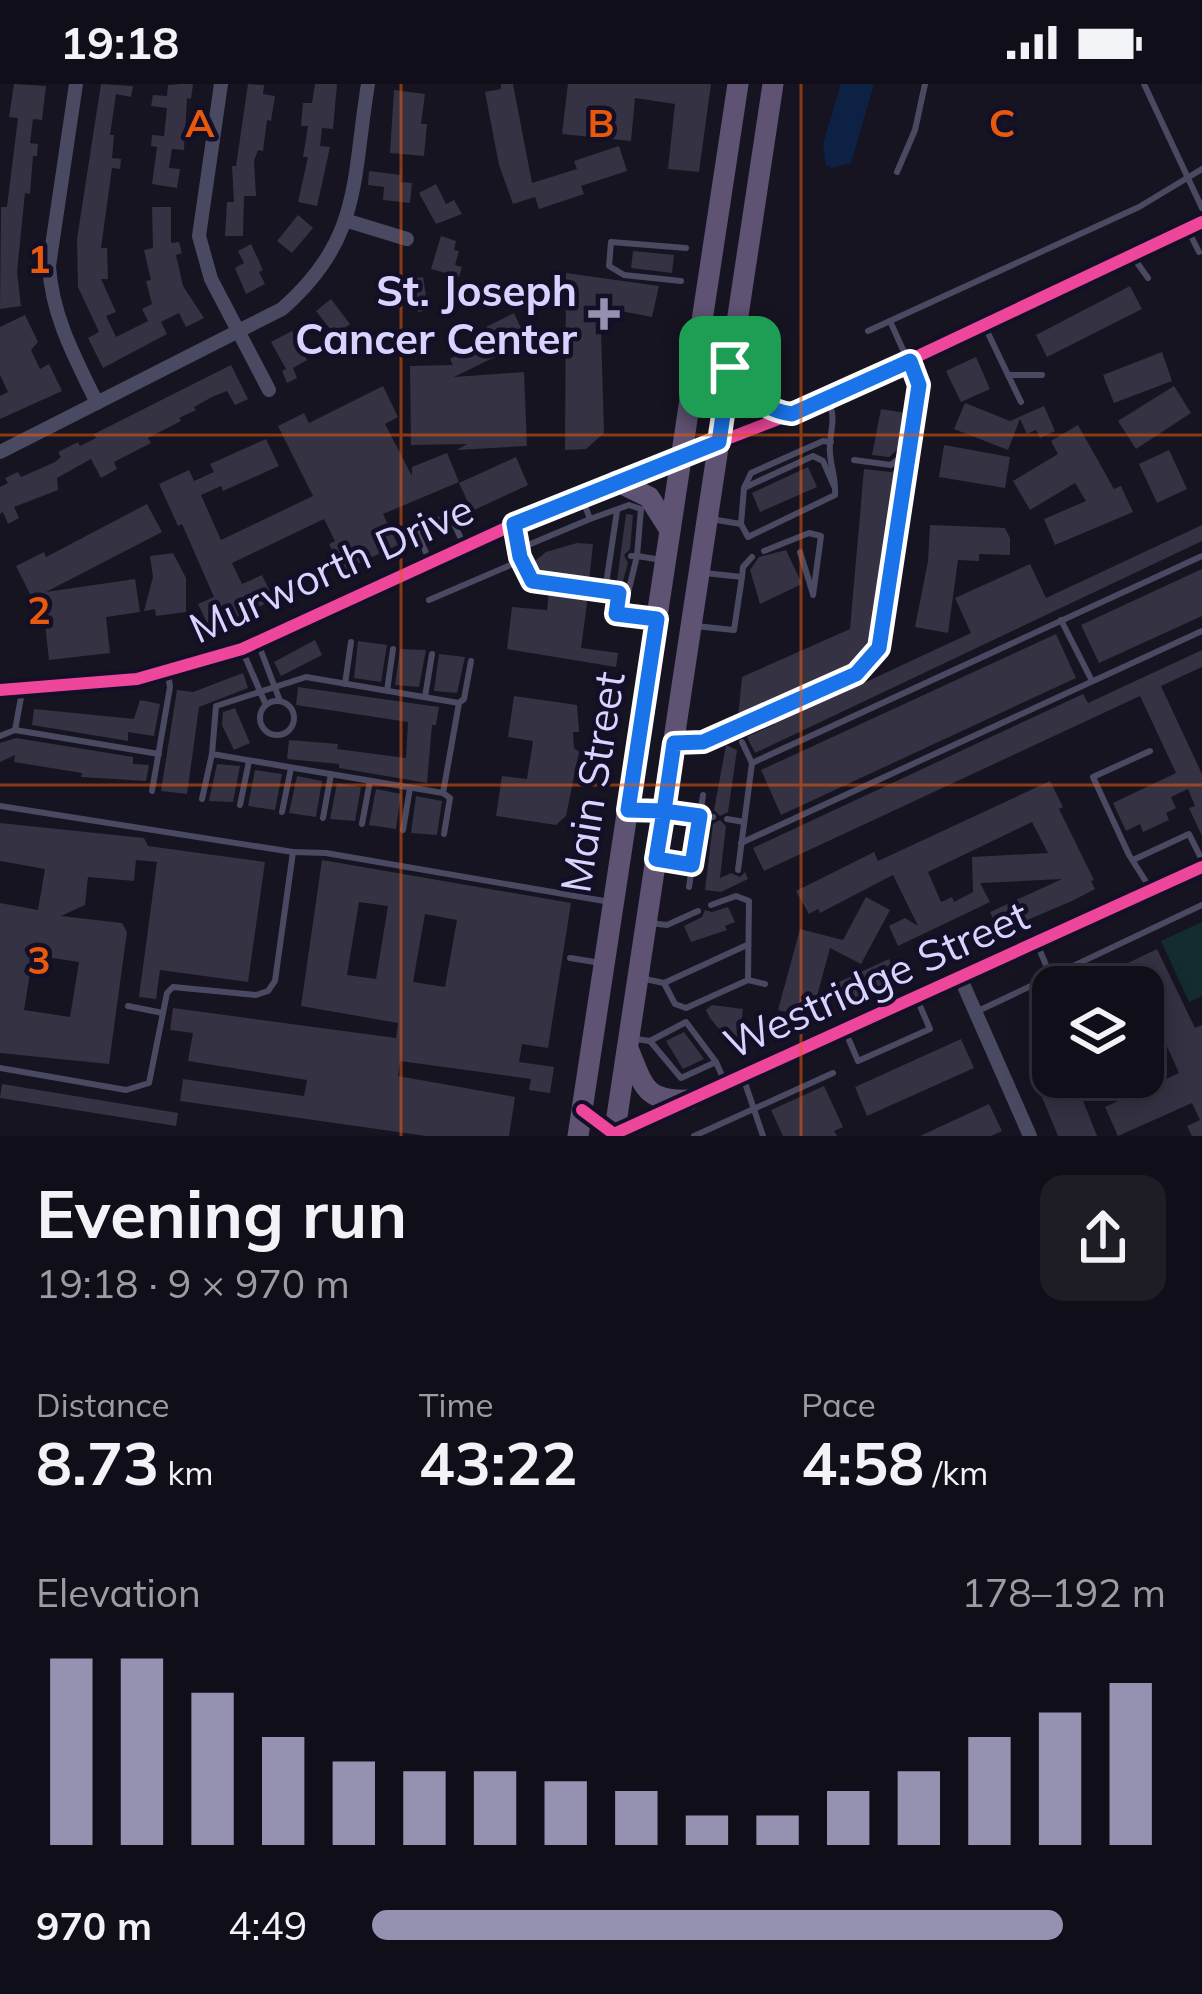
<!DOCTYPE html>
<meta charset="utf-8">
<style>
:root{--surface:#100f19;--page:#1e1d26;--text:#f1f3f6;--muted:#9c9ca2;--line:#302f38;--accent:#9591b1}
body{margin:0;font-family:Mulish,sans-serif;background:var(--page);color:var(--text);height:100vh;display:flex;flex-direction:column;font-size:45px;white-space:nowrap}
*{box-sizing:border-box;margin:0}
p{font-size:39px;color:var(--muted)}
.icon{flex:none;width:66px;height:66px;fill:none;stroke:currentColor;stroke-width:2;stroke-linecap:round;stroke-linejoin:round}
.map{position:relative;height:1052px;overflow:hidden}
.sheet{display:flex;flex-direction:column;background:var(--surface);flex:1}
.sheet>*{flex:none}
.tools{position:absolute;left:1032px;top:882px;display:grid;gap:24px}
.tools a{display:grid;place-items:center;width:132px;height:132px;border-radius:24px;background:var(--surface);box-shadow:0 6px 30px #0003,0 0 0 3px var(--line);font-size:60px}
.pin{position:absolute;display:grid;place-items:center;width:102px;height:102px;color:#fff;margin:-51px;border-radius:24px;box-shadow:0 6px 18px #0006}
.round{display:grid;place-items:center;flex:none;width:126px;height:126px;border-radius:24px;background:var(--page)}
.overview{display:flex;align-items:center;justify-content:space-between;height:204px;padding:0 36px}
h1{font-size:66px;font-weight:700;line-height:90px}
.stats{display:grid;grid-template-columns:repeat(3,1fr);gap:18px;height:204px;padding:12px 36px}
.stats div{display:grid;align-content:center}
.stats b{font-size:60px;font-weight:700}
.stats small{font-size:33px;font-weight:400}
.stats p{font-size:33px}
.chart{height:336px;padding:24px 36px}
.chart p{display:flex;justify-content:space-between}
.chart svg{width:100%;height:216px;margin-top:12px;stroke:var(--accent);stroke-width:6}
ul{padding:0 36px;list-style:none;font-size:39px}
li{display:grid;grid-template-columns:192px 144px 1fr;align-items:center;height:90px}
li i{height:30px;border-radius:15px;background:var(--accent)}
.status{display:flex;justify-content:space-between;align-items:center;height:84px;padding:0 60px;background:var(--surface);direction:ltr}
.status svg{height:33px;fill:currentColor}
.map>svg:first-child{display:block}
</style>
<div class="status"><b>19:18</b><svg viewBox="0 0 49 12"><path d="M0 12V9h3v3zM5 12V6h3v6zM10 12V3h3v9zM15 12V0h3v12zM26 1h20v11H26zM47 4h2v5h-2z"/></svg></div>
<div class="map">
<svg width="1202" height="1052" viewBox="0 0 1202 1052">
<rect width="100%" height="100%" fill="#161421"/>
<path fill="#132c2d" d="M 1202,838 L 1202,912 L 1189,918 L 1161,857 Z"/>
<path fill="#0d2144" d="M 841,0 L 874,0 L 851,79 L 832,84 L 826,81 L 823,60 Z"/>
<g fill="#343243" fill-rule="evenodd">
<path d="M 14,0 L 46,2 L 42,36 L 33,35 L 30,59 L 38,60 L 37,72 L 33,72 L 30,110 L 25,109 L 17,188 L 21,222 L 0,225 L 1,123 L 7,123 L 18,34 L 9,33 Z"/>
<path d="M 101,0 L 133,2 L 131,13 L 116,10 L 110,51 L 114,51 L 112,74 L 121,75 L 120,85 L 112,84 L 101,164 L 107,164 L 108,195 L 101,195 L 116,228 L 106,232 L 116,253 L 148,237 L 142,225 L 152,220 L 146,197 L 151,196 L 144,166 L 153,164 L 152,123 L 171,123 L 171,159 L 179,158 L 182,169 L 176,171 L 183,202 L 204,234 L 186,243 L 179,229 L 161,238 L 167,250 L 103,284 L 88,254 L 99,248 L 78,203 L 77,155 Z"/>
<path d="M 180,0 L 193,0 L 191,15 L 187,14 L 184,66 L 172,65 L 169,84 L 180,85 L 177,104 L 152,100 L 157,63 L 151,62 L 152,51 L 164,52 L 167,24 L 151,22 L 153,11 L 167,12 L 168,1 Z"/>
<path d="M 248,0 L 264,1 L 263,10 L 275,12 L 271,37 L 267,36 L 263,67 L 258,66 L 254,77 L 256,112 L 244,112 L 243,152 L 225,152 L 227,118 L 234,118 L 232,82 L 236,82 Z"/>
<path d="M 315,0 L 337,0 L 333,45 L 322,44 L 320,62 L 330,63 L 317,122 L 298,118 L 308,73 L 303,73 L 308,42 L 301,42 L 303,19 L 312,19 Z"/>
<path d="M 501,0 L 513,0 L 532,99 L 577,85 L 574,77 L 619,62 L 627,87 L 581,102 L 584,110 L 539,125 L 535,113 L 513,120 L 499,81 L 485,8 L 501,5 Z"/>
<path d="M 568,0 L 711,0 L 699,88 L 668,85 L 675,20 L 635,14 L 631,57 L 562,50 Z"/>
<path d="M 394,6 L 425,10 L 421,40 L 427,40 L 424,72 L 390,69 Z"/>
<path d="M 369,87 L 401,91 L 400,98 L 412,99 L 410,119 L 383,116 L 384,103 L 368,101 Z"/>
<path d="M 436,100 L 446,120 L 454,116 L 462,130 L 436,140 L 419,109 Z"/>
<path d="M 298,131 L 313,144 L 292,169 L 277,157 Z"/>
<path d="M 441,152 L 456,157 L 454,166 L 459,167 L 455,181 L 462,183 L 459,193 L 431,185 Z"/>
<path d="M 251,160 L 263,186 L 259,188 L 265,200 L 246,210 L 235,184 L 244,179 L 238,167 Z"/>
<path d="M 633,167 L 674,171 L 672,189 L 631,184 Z"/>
<path d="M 566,189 L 659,202 L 652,233 L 621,227 L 601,246 L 604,349 L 586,365 L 565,366 Z"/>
<path d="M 423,193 L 428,226 L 418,228 L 416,214 L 396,218 L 393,198 Z"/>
<path d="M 1130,202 L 1142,225 L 1047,273 L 1036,251 Z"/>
<path d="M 331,215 L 350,240 L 335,251 L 316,227 Z"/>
<path d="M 514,229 L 527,257 L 454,293 L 524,288 L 527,362 L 457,366 L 467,360 L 411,361 L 410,282 L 453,281 L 450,275 L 457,271 L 454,267 L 489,250 L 486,243 Z"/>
<path d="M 25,231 L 38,258 L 31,266 L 40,285 L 49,280 L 62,307 L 0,335 L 0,312 L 8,308 L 0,291 L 0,243 Z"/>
<path d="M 292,247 L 307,276 L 293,284 L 297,294 L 287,299 L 282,287 L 286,285 L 271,258 Z"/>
<path d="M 1162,268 L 1172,297 L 1114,319 L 1103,291 Z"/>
<path d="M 976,273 L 990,305 L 961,318 L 946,287 Z"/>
<path d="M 231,281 L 248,315 L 235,321 L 227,307 L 212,313 L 194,323 L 196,326 L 179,334 L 181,337 L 148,354 L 151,359 L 114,378 L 117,385 L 101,394 L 91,375 L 57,394 L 58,406 L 14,423 L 19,434 L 8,440 L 3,428 L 0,430 L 0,403 L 8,399 L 5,394 L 18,388 L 21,393 L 55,378 L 61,373 L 58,368 L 78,358 L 80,362 L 96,354 L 94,350 Z"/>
<path d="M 383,302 L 398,333 L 385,340 L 412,392 L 412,383 L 447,369 L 459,398 L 383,430 L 398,461 L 342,487 L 329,460 L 335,457 L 324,435 L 232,479 L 242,500 L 262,491 L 274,516 L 210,545 L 198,520 L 214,513 L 182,440 L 178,442 L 159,400 L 189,386 L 194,397 L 214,388 L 210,380 L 266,355 L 279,382 L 223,407 L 221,402 L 201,411 L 221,456 L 313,412 L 278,342 L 304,329 L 309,339 Z"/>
<path d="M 1174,302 L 1191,329 L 1136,365 L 1118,337 Z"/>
<path d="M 965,319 L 1010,337 L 1044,322 L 1055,347 L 1040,354 L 1036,346 L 1027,350 L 1020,335 L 1008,366 L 954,345 Z"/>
<path d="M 881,325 L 906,329 L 899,364 L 889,373 L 872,371 Z"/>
<path d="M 1078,341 L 1114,405 L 1121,402 L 1133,428 L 1055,461 L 1044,435 L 1086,417 L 1075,399 L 1030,426 L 1013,397 L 1058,370 L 1051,357 Z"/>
<path d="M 944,361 L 1010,373 L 1005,404 L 939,393 Z"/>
<path d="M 1169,366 L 1187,405 L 1157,419 L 1139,380 Z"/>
<path d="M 516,373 L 528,401 L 472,427 L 459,399 Z"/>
<path d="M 808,383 L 817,403 L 760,428 L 752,409 Z"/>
<path d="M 864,385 L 891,388 L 897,386 L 872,561 L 851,584 L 738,634 L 742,593 L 850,545 Z"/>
<path d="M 147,420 L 162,448 L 46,508 L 135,495 L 140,528 L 106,533 L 110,569 L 49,576 L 45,540 L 16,482 L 44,468 L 46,473 Z"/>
<path d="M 626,430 L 633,431 L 630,465 L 624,471 L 628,479 L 623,497 L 617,497 Z"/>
<path d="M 930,441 L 1005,444 L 1010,454 L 1010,471 L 979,470 L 979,477 L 958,476 L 948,549 L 915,543 L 928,477 Z"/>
<path d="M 1202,441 L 1202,457 L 755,669 L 747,653 L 775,640 L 764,639 L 854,599 L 853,604 L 971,549 L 955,514 L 1030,480 L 1046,514 Z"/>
<path d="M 577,459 L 593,460 L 589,497 L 541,491 L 535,477 L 546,468 Z"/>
<path d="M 786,466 L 802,500 L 760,520 L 750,486 L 759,473 Z"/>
<path d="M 173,469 L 186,494 L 186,528 L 156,532 L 155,525 L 144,527 L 153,493 L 150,472 Z"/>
<path d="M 1202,485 L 1202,532 L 1099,579 L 1081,541 Z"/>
<path d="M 549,507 L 588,512 L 581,564 L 618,569 L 616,583 L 507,565 L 512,523 L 547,526 Z"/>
<path d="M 1056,550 L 1076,594 L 781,731 L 761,686 Z"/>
<path d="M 315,556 L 322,571 L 281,592 L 274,578 Z"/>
<path d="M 358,557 L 387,561 L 381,598 L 354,594 Z"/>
<path d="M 400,565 L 426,566 L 419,603 L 395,601 Z"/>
<path d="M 1202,566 L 1202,583 L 1161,602 L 1202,690 L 1202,752 L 1189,724 L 1195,722 L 1188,705 L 1171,713 L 1176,724 L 1166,729 L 1169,736 L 1143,748 L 1140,740 L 1126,747 L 1113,719 L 1176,689 L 1140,612 L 764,787 L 753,764 L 1083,610 L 1088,619 Z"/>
<path d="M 439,570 L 465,573 L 457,609 L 434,607 Z"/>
<path d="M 243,589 L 248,604 L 199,623 L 187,710 L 161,707 L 177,606 L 193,608 Z"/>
<path d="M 298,603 L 439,623 L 436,641 L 432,641 L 427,699 L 339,684 L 339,680 L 287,675 L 289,656 L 338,660 L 337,665 L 406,674 L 408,638 L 296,621 Z"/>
<path d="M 514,612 L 577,621 L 579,648 L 573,648 L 574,664 L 579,668 L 566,732 L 556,741 L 496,732 L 502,692 L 527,695 L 533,657 L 508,653 Z"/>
<path d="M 140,616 L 160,620 L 154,652 L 128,648 L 128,657 L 32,641 L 34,625 L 134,635 Z"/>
<path d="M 235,624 L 250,659 L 234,666 L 222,641 L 223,628 Z"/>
<path d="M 16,654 L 133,673 L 133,680 L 149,681 L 146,697 L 81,693 L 82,689 L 14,678 L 15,671 L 0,678 L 0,659 Z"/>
<path d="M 726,661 L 737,666 L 728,728 L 720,732 L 714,726 Z"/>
<path d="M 217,680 L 240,682 L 233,718 L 209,717 Z"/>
<path d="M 255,686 L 282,690 L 275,726 L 248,722 Z"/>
<path d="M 297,692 L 322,697 L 316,733 L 289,729 Z"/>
<path d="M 1050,697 L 1063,723 L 1059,725 L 1094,796 L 1091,797 L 1095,805 L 1072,817 L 999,848 L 990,828 L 1062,795 L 980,799 L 990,818 L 898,862 L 889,842 L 905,834 L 918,842 L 893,791 L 820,829 L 818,825 L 809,830 L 796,807 L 874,768 L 878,777 ZM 1032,738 L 1048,769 L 972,773 L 973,808 L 954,818 L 952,813 L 941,818 L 928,788 Z"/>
<path d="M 337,699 L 361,703 L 355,737 L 330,735 Z"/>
<path d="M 376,705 L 401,710 L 396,745 L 369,741 Z"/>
<path d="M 416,712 L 442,717 L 437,751 L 411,749 Z"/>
<path d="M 720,736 L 726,742 L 720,794 L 731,789 L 740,793 L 745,788 L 748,795 L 721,808 L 705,806 L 713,740 Z"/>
<path d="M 0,739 L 144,754 L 148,762 L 265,778 L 248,898 L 160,886 L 156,915 L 139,913 L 157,778 L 136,776 L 134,797 L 88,793 L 85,821 L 61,832 L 122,839 L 127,848 L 109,980 L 0,969 L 0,819 L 38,826 L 45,785 L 0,777 ZM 33,871 L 79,878 L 70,933 L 24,926 Z"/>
<path d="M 322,776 L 571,819 L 548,964 L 522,960 L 519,978 L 554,983 L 550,1009 L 529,1006 L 531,995 L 400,977 L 398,992 L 515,1013 L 509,1052 L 426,1052 L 180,1017 L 183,995 L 304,1012 L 307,996 L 188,977 L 193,949 L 170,946 L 173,924 L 396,954 L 398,939 L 301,922 ZM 359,818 L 388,822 L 376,895 L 347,891 ZM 425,830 L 457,836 L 445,903 L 413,898 Z"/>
<path d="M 866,813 L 890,826 L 861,880 L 830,864 L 811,934 L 778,926 L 800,845 L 843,856 Z"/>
<path d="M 728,823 L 735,838 L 725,842 L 727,846 L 691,858 L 684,842 L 702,833 L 705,826 L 712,828 Z"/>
<path d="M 1157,865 L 1195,944 L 1202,941 L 1202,1052 L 1192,1052 L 1187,1042 L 1200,1036 L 1192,1019 L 1118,1052 L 1105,1023 L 1179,989 L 1166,960 L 1148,969 L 1143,957 L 1143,940 L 1154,934 L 1143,903 L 1139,903 L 1128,879 Z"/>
<path d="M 889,875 L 897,894 L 836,922 L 828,903 Z"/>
<path d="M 712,921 L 743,925 L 739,956 L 732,961 L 710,934 L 706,926 Z"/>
<path d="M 684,948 L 704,975 L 683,985 L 666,957 Z"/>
<path d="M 961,955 L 974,984 L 867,1032 L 855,1003 Z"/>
<path d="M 1076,999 L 1097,1052 L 1058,1052 L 1042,1013 Z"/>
<path d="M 2,1000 L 178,1029 L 176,1042 L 0,1014 Z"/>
<path d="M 824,1002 L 843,1043 L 834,1047 L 837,1052 L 783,1052 L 771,1026 Z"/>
<path d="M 989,1020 L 1002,1047 L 991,1052 L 920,1052 Z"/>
</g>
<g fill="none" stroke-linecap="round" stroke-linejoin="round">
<g stroke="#4a4962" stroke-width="6">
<path d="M 1144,0 L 1202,124"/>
<path d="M 897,88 L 915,46 L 925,0"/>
<path d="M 1190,150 L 1199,168"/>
<path d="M 1133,173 L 1148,194"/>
<path d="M 681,197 L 624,191 L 609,182 L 611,158 L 686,164"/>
<path d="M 986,245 L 1021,318"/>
<path d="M 868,247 L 1139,123 L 1202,85"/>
<path d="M 1008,291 L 1042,291"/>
<path d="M 854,376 L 891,381 L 909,366"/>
<path d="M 746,403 L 813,372 L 823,377 L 834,402"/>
<path d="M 590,435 L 629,421 L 641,425 L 637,472 L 662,476"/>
<path d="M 711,435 L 741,440 L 748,453 L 835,411 C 836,393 831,385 830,369 C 828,350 838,336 828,317"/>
<path d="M 741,440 L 744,404 L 751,389 L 823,357 L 831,358"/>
<path d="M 515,443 L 520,473 L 532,497 L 619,509 L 616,530 L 653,534"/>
<path d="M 521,464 L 590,435 L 582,414"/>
<path d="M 764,467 L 809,449 L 821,452 L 813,511"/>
<path d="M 800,468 L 813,510"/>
<path d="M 429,475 L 416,447 L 450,431 L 463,459"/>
<path d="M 742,493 L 743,483 L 752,473"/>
<path d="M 605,507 L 617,427"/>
<path d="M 619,509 L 628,509 L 637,472 L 631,472"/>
<path d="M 429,516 L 522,476"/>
<path d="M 1061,536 L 1092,597"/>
<path d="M 695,542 L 734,546 L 742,493 L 705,489"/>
<path d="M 258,559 L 280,617"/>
<path d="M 243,568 L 266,621"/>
<path d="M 345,600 L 351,558"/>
<path d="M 387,607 L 393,565"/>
<path d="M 425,613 L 432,570"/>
<circle cx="277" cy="634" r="17"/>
<path d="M 460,618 L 464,615 L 471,577"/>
<path d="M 15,646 L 22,608"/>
<path d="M 0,652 L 15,646 L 159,670"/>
<path d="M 677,659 L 703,658 L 856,590 L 879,564 L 919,301 L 890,237"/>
<path d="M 212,670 L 443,709 L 450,714 L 444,750"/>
<path d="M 752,679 L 1202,472"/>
<path d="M 152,707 L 170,603 L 168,589"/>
<path d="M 202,715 L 212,670 L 216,622 L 306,593 L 459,619 L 443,709"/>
<path d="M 240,721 L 249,677"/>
<path d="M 0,722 L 293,768 L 275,897 L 268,907 L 256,911 L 173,903 L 167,909 L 149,999 L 126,1006 L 0,984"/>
<path d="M 282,728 L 291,684"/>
<path d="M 667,728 L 713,733"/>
<path d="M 323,734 L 331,690"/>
<path d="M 727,735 L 744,738"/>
<path d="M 362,740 L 370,697"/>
<path d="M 403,746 L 410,704"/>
<path d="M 741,759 L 1202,547"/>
<path d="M 293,768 L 326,769 L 610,818"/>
<path d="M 1135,775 L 1189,750 L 1202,776"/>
<path d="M 660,776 L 692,781"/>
<path d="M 738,786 L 752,679 L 742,658"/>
<path d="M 689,803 L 703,711"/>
<path d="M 1150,804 L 1129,771 L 1093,693 L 1150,667"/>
<path d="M 711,821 L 736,812 L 749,817 L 748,896 L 765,900"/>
<path d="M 650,839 L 667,841 L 698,827"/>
<path d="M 1038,862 L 1051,893"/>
<path d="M 570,874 L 601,879"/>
<path d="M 645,895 L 664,899 L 747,861"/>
<path d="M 664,899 L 675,920 L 686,924 L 748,896"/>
<path d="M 128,922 L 163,929"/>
<path d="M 978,927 L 1202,821"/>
<path d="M 846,949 L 858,977 L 930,945 L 917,915"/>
<path d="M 636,955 L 650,957 L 686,938 L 716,978 L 724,996"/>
<path d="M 650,957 L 681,994 L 716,978"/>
<path d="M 743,993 L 763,1052"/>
<path d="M 694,1052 L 833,989"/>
</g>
<g stroke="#4a4962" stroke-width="14">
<path d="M 76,0 L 49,182 C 52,232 75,274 97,319"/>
<path d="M 221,0 L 199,152 L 211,195 L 269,306"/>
<path d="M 348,137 L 407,155"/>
<path d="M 0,368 L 282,225 C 362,155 352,97 368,0"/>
<path d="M 960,893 L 1030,1052"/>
</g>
<g stroke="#4a4962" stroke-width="16">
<path d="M 0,606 L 137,595 L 242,565 L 556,421 L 812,322 L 1202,138"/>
<path d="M 582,1026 L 614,1050 L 1202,783"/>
</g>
<g stroke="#5e5373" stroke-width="21">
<path d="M 730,283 C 748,308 760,326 792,330"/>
<path d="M 616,397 L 649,413 L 670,446"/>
<path d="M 629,967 C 644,1004 646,1018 689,1016"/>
<path d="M 578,1052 L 738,0"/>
<path d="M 614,1052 L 773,0"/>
</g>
<defs>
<g id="cycleway">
<path d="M 0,606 L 137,595 L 242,565 L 556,421 L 812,322 L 1202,138"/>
<path d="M 582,1026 L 614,1050 L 1202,783"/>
</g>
</defs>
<use href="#cycleway" stroke="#130f26" stroke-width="20"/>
<use href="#cycleway" stroke="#ed469a" stroke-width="12"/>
</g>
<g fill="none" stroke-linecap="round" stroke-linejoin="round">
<defs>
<path id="route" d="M 730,283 L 719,358 L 514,440 L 520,473 L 532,497 L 619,509 L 616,530 L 657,535 L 628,726 L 664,727 L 656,775 L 692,781 L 700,732 L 664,727 L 674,659 L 703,658 L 856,590 L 879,564 L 919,301 L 910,277 L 792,330 C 760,326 748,308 730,283"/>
</defs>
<use href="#route" stroke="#fff" stroke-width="24"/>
<use href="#route" stroke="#1a73e8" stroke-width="15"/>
</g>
<path fill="none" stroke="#e8590c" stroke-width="3" stroke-opacity="0.55" d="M 401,0 L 401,1052M 801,0 L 801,1052M 0,351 L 1202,351M 0,701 L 1202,701"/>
<path fill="#9591b1" stroke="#130f26" stroke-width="4.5" d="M598 212h12v12h12v12h-12v12h-12v-12h-12v-12h12z"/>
<g text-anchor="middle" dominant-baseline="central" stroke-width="9" stroke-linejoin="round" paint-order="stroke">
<g font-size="42" font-weight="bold" fill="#d9d4ff" stroke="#130f26" text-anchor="end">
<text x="577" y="206">St. Joseph<tspan x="577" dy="48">Cancer Center</tspan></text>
</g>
<g font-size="42" fill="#d9d4ff" stroke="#130f26">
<text transform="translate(331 484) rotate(-24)">Murworth Drive</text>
<text transform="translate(592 698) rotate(-81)">Main Street</text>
<text transform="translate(876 895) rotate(-24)">Westridge Street</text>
</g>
</g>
<g font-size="39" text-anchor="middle" font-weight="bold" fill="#e8590c" stroke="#130f26" stroke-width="9" stroke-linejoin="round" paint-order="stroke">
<text x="200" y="53">A</text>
<text x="601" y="53">B</text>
<text x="1002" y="53">C</text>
<text x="39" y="189">1</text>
<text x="39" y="540">2</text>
<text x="39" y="890">3</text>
</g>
</svg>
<div class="tools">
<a><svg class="icon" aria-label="layers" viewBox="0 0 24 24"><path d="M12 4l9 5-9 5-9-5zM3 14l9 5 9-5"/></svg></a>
</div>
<div class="pin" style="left:730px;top:283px;background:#1e9e55"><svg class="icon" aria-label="arrive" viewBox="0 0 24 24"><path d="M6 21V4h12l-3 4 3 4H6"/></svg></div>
</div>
<section class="sheet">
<div class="overview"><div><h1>Evening run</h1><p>19:18 · 9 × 970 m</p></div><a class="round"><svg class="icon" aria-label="share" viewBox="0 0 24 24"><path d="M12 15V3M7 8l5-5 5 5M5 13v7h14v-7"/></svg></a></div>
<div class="stats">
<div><p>Distance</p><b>8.73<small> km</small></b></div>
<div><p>Time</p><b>43:22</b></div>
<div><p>Pace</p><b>4:58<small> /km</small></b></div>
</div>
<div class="chart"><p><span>Elevation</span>178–192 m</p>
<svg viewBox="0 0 160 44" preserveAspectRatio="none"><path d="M5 44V6M15 44V6M25 44V13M35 44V22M45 44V27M55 44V29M65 44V29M75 44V31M85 44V33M95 44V38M105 44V38M115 44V33M125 44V29M135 44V22M145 44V17M155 44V11"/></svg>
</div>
<ul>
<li><b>970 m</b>4:49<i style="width:87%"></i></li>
</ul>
</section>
